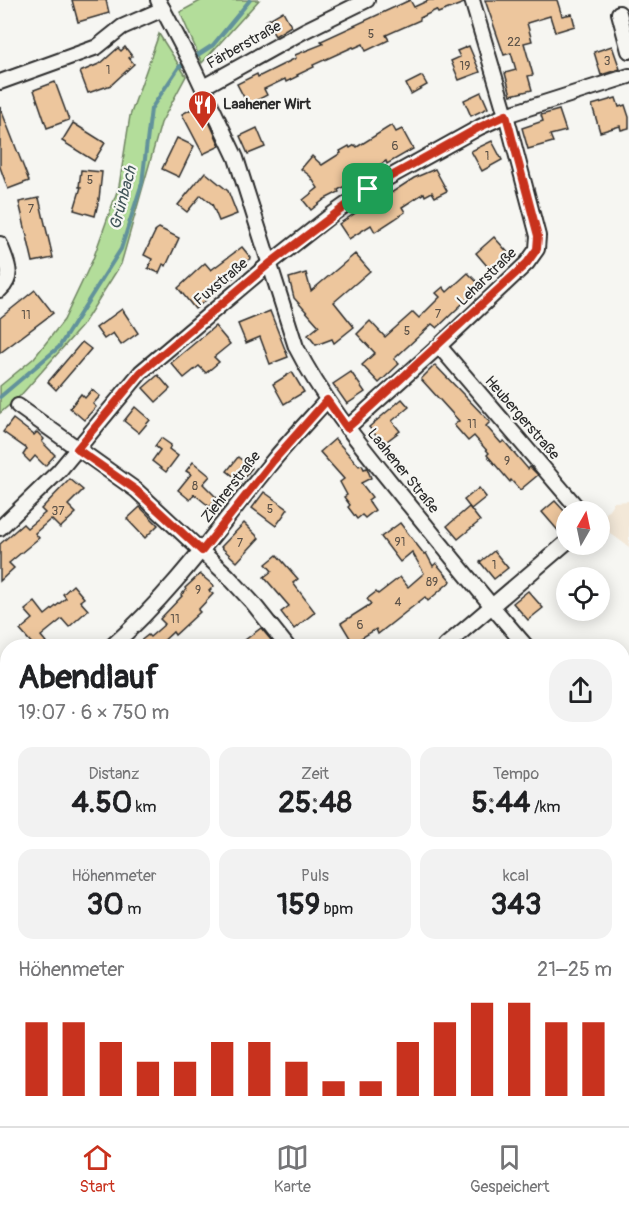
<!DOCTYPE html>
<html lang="de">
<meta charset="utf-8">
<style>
:root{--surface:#fff;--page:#f2f2f2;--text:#202124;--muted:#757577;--line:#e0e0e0;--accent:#c8321e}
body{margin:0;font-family:Pangolin,sans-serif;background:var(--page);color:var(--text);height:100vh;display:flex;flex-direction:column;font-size:22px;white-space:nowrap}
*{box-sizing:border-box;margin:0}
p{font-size:20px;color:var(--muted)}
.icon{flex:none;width:33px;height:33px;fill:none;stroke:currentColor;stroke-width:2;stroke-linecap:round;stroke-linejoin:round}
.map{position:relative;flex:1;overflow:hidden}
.side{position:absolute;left:0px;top:639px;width:630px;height:488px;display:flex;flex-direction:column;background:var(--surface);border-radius:24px 24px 0 0;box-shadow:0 3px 15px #0003}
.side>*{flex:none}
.needle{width:39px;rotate:9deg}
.buttons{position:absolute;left:556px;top:501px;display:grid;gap:12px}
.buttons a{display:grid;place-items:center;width:54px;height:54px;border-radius:50%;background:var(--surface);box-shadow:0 3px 15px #0003;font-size:30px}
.pin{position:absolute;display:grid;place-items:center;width:51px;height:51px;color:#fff;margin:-26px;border-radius:12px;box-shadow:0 3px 9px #0006}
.round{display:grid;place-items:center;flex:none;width:63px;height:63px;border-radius:24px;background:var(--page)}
.summary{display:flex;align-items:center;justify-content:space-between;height:102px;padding:0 18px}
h1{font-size:33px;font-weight:700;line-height:45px}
.figures{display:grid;grid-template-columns:repeat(3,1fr);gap:9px;height:102px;padding:6px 18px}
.figures div{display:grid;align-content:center;border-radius:15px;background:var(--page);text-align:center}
.figures b{font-size:30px;font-weight:700}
.figures small{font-size:16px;font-weight:400}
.figures p{font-size:16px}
.chart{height:168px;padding:12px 18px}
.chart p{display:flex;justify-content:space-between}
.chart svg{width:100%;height:108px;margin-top:6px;stroke:var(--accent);stroke-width:6}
.dock{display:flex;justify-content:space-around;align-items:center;height:84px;border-top:2px solid var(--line);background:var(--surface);font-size:16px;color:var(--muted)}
.dock a{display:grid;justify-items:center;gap:3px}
.dock .active{color:var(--accent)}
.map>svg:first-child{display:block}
</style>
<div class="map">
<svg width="629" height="1126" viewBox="0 0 629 1126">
<rect width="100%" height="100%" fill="#f6f6f2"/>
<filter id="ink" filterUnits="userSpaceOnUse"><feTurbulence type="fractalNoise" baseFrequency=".0167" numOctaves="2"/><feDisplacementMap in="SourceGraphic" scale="12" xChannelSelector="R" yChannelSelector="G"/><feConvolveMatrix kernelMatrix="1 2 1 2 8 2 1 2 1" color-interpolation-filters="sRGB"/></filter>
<g filter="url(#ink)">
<g fill="#f3e8d8">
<path d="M 629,501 L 629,547 L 603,528 L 602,519 L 614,502 Z"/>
<path d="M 629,1103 L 629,1126 L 555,1126 L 578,1119 L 622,1119 L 623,1105 Z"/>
</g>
<g fill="#b3dd9a" stroke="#6f8462" stroke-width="1.5">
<path d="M 202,0 L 259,0 L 202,63 L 180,12 Z"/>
<path d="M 159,34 L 186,76 L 161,123 L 121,264 L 82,326 L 21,395 L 0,413 L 0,386 L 34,358 L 64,320 L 93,259 L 119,186 L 130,116 Z"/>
<path d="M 0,788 L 8,797 L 8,998 L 0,1007 Z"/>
</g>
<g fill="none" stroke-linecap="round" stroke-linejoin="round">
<g stroke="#62929b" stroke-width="4">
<path d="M 0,397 L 59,347 L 121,249 L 142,183 L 151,109 L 179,67 L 213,45 L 250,0"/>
<path d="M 622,857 L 629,855"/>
<path d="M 0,941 L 8,938"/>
</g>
</g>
<g fill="#edc69d" stroke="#2b2b2b" stroke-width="1.5">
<path d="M 72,0 L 106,0 L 109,13 L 78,22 Z"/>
<path d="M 410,0 L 414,7 L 429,0 L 463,0 L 464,3 L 438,13 L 436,10 L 420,18 L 420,20 L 386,35 L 389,40 L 366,51 L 363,44 L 354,48 L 353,47 L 313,65 L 314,67 L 297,75 L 298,76 L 286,82 L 285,79 L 264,89 L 267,95 L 248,105 L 237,84 L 257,74 L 258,77 L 296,58 L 295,55 L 323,44 L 321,41 Z"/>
<path d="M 485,0 L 557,0 L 562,16 L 572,14 L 575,26 L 555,32 L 550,16 L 527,23 L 532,41 L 524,43 L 533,75 L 528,76 L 532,90 L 511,95 L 505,73 L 516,70 L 511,53 L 504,55 Z"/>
<path d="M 283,11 L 291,26 L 275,36 L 266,21 Z"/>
<path d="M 469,46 L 480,72 L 459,80 L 451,61 L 460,57 L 457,51 Z"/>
<path d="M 612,46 L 620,69 L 601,75 L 594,52 Z"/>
<path d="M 125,47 L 132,56 L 129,58 L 134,64 L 111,85 L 88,93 L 80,72 L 101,63 L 118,48 L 121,51 Z"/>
<path d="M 422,76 L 427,85 L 411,94 L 406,84 Z"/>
<path d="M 55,82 L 69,120 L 47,128 L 34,90 Z"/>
<path d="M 481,92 L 488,108 L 471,116 L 464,100 Z"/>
<path d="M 616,98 L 619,107 L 625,105 L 629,117 L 629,128 L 621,130 L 620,126 L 600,132 L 592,105 Z"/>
<path d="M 201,104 L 220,146 L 203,154 L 182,114 Z"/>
<path d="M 0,107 L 29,181 L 8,189 L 0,167 Z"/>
<path d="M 559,110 L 566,131 L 550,135 L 553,142 L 528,149 L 522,128 L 543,121 L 541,115 Z"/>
<path d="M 73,123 L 105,143 L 94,161 L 62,141 Z"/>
<path d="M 392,125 L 396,132 L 402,129 L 413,149 L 387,164 L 386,161 L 338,190 L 339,192 L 325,199 L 311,210 L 303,200 L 318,188 L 310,176 L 301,169 L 312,156 L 322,165 L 341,153 L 340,151 L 349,146 L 350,148 L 355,145 L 357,147 Z"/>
<path d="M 257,128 L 265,147 L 248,154 L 240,136 Z"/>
<path d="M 177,138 L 194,146 L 179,177 L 162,169 Z"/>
<path d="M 492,141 L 502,160 L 482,171 L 471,151 Z"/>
<path d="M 435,169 L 447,191 L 435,197 L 432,192 L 425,196 L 424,193 L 402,207 L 405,212 L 395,219 L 375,232 L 371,225 L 349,239 L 339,224 L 369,204 L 371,206 L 414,178 Z"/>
<path d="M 81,170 L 102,172 L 99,199 L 95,216 L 74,210 L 81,187 L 79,187 Z"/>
<path d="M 205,172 L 228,191 L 237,214 L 219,221 L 212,204 L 201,195 L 187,212 L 178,205 Z"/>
<path d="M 39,198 L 53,258 L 33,262 L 19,202 Z"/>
<path d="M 159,228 L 179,238 L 166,266 L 163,264 L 159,273 L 148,268 L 152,259 L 144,255 L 156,230 Z"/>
<path d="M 494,237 L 512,257 L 493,273 L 476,253 Z"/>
<path d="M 242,247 L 251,258 L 237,269 L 240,272 L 195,309 L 178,288 L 205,263 L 211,270 Z"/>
<path d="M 355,254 L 370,271 L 334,302 L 354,327 L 334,343 L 332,339 L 316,345 L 308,335 L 319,326 L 294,298 L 289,278 L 306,273 L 311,291 Z"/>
<path d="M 468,273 L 481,286 L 437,328 L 432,324 L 394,359 L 399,364 L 379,383 L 362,365 L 375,353 L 357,334 L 370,321 L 385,337 L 413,312 L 419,318 L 440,297 L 436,293 L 443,287 L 447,292 Z"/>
<path d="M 35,290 L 53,313 L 0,353 L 0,318 Z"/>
<path d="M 122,309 L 138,333 L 121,345 L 113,333 L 104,339 L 96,328 Z"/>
<path d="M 270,311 L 288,357 L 270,364 L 260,337 L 246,343 L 238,324 Z"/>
<path d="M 215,326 L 230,344 L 214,357 L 219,362 L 206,373 L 199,366 L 184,378 L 171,363 Z"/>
<path d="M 82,342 L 91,349 L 56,390 L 48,382 Z"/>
<path d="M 435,365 L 490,422 L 486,426 L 501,443 L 504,441 L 528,469 L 530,467 L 538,475 L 520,490 L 511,480 L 510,482 L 487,455 L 489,453 L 474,436 L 468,441 L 454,425 L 459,421 L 421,379 Z"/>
<path d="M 292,372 L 304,392 L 284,404 L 273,384 Z"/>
<path d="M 351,372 L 365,392 L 347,404 L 333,384 Z"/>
<path d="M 158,375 L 170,389 L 156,402 L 143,388 Z"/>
<path d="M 92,390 L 100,396 L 93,404 L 96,407 L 84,420 L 70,408 L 81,394 L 85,398 Z"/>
<path d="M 402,399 L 409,407 L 392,421 L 400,431 L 383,444 L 369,427 Z"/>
<path d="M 135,407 L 150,420 L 139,433 L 124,421 Z"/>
<path d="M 13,419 L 34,435 L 37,432 L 44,439 L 42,442 L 55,455 L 45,466 L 35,456 L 30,462 L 23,455 L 27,449 L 3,432 Z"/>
<path d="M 161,438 L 171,445 L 169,449 L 178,456 L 166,472 L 152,461 L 160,450 L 155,446 Z"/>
<path d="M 335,439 L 359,466 L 362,465 L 364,469 L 367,468 L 371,478 L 361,483 L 372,497 L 368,500 L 375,510 L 365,518 L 362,515 L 357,519 L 348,507 L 350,505 L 344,497 L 347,495 L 340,482 L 344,479 L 320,452 Z"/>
<path d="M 238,457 L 252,468 L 241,482 L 227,471 Z"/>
<path d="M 193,462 L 210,476 L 203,484 L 217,498 L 210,507 L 194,494 L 190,500 L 178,490 L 191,474 L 186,471 Z"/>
<path d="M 70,479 L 83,490 L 68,505 L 76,513 L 60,528 L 51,519 L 35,533 L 39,538 L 9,563 L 14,568 L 0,581 L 0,544 L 23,524 L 27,528 L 45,513 L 41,509 Z"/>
<path d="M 479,488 L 486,497 L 471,509 L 464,500 Z"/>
<path d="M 264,492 L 288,509 L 276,526 L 252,508 Z"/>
<path d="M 555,501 L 567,514 L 567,529 L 561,534 L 542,512 Z"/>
<path d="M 140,507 L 158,525 L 145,538 L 127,519 Z"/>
<path d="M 469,507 L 480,521 L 458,539 L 447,526 Z"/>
<path d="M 244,523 L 259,538 L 237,562 L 221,547 Z"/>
<path d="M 400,523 L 424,554 L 426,553 L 433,566 L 436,563 L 451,581 L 428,601 L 425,597 L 378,634 L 376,629 L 353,643 L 341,623 L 371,604 L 367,599 L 376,592 L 378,594 L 400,577 L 408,587 L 424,573 L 412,552 L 400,562 L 381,537 Z"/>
<path d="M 494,551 L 508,568 L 494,579 L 480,562 Z"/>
<path d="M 277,555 L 298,579 L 293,583 L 315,612 L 294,629 L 281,612 L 289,606 L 264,577 L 272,571 L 266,564 Z"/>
<path d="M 200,574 L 214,586 L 209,591 L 213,594 L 198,610 L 200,612 L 175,635 L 173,632 L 158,646 L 134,646 L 148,635 L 150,637 L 165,624 L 160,619 L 182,596 L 181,595 L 186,590 L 185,588 Z"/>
<path d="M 73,585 L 84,598 L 80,601 L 88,610 L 69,627 L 62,619 L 41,636 L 46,642 L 40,646 L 34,646 L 20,630 L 33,619 L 25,610 L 35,602 L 45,615 L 66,598 L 63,594 Z"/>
<path d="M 528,591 L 543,608 L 528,620 L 513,603 Z"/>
<path d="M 261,628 L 276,646 L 237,646 Z"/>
</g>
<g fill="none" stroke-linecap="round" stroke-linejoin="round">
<defs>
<g id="minor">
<path d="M 158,0 L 192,65 L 236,158 L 296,347 C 324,402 363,448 401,495 C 443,546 483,597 526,646"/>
<path d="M 619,13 L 629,51"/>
<path d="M 0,82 L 97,47 L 122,27 L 163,9"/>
<path d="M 203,87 L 304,31 L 367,0"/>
<path d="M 0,244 C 6,262 16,275 0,290"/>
<path d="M 439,346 L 581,512"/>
<path d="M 18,406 L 136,490 L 227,575 L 252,602 L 287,646"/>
<path d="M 347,428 L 439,346 L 527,263 L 537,249 L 538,236 L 506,115 L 472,0"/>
<path d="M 0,528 L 59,471 L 141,372 L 269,264 L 334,213 L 368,189 L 480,127 L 506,115 L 629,76"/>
<path d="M 112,646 C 173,592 220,525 272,462 C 289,441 309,420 327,400"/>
<path d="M 445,646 L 567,542"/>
<path d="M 0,745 L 8,739"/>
<path d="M 622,757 L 629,765"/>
<path d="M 0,770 L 8,780"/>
<path d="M 622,1011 L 627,1019"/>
<path d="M 270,1119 L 274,1126"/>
<path d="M 33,1126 L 44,1119"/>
<path d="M 396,1126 L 409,1119"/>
</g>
</defs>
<use href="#minor" stroke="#2b2b2b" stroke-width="18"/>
<use href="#minor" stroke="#f6f6f2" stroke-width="14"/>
</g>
</g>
<g fill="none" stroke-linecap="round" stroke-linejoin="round" filter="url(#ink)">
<defs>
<path id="route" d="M 506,115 L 538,236 L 537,249 L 527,263 L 354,422 L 347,428 L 327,400 L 273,461 L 202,551 L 136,490 L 77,449 L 141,372 L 269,264 L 368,189 L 480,127 Z"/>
</defs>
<use href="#route" stroke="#fff" stroke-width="12"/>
<use href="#route" stroke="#c8321e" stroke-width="8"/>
</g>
<defs>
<symbol id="restaurant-pin" viewBox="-11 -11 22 30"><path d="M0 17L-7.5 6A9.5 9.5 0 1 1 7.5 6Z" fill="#c8321e" stroke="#f6f6f2"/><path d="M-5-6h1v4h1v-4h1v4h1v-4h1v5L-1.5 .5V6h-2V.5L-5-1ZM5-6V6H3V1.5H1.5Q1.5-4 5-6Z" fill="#fff"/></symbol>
</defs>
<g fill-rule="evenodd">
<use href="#restaurant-pin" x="186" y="88" width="33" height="45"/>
</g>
<g text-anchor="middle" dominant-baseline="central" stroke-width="4.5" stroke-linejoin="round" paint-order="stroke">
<g font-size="12" fill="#5c5248">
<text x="371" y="34">5</text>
<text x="514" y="42">22</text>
<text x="607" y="61">3</text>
<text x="465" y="66">19</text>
<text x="108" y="70">1</text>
<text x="395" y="146">6</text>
<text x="487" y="156">1</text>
<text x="90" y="180">5</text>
<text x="31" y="209">7</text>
<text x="438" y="314">7</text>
<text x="26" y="315">11</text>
<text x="407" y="331">5</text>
<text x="472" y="424">11</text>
<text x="507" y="461">9</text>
<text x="195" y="486">8</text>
<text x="270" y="509">5</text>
<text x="58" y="511">37</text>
<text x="400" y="542">91</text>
<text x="240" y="543">7</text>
<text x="494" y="565">1</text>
<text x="432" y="582">89</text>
<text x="198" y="590">9</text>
<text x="398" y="602">4</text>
<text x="175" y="619">11</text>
<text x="360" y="625">6</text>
</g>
<g font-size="15" fill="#2b2b2b" stroke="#f6f6f2">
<text transform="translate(244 45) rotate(-29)">Färberstraße</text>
<text transform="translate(487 277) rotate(-44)">Leharstraße</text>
<text transform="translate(221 282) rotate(-40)">Fuxstraße</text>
<text transform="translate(522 418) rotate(49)">Heubergerstraße</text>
<text transform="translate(403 471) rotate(51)">Laahener Straße</text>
<text transform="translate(231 487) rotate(-52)">Ziehrerstraße</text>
</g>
<g font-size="15" font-weight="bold" fill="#2b2b2b" stroke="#f6f6f2" text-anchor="start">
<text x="223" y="104">Laahener Wirt</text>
</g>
<g font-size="16" font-style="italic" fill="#42565a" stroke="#f6f6f2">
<text transform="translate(123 198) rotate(-75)">Grünbach</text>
</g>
</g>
</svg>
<div class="buttons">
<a><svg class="needle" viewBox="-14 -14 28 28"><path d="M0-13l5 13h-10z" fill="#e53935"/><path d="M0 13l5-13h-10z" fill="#757577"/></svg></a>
<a><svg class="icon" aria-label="locate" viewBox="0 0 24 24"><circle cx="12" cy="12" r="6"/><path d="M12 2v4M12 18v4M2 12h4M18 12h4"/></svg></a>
</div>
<div class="pin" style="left:368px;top:189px;background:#1e9e55"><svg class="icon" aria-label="arrive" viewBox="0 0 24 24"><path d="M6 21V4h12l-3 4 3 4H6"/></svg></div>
<section class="side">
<div class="summary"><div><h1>Abendlauf</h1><p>19:07 · 6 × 750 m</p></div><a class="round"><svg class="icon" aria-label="share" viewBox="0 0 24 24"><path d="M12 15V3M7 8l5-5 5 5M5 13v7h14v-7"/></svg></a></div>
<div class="figures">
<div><p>Distanz</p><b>4.50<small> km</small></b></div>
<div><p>Zeit</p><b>25:48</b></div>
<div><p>Tempo</p><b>5:44<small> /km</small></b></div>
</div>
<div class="figures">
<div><p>Höhenmeter</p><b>30<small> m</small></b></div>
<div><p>Puls</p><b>159<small> bpm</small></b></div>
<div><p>kcal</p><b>343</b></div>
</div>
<div class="chart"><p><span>Höhenmeter</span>21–25 m</p>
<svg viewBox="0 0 160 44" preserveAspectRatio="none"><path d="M5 44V14M15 44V14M25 44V22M35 44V30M45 44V30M55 44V22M65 44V22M75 44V30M85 44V38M95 44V38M105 44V22M115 44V14M125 44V6M135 44V6M145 44V14M155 44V14"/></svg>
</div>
</section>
</div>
<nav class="dock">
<a class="active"><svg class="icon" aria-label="home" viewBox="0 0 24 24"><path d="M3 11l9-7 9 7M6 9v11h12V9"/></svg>Start</a>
<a><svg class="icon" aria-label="map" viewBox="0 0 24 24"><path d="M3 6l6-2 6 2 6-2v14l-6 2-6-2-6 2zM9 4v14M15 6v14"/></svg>Karte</a>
<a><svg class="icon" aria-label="saved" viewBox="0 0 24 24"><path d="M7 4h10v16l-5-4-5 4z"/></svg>Gespeichert</a>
</nav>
